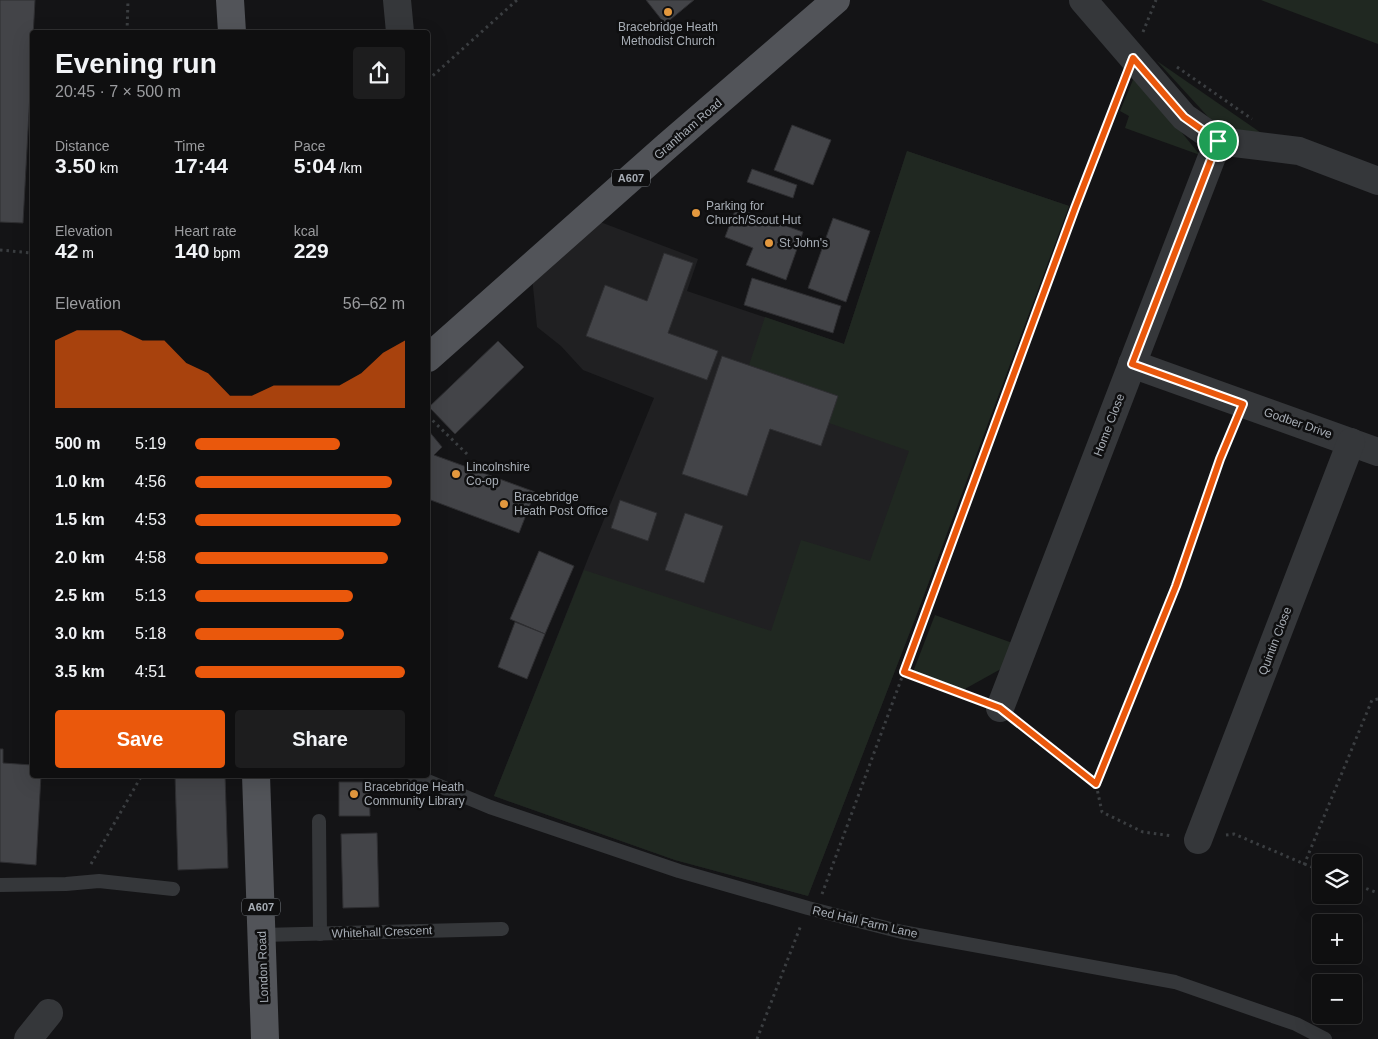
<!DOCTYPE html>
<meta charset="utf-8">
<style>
:root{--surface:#0f0f10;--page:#1d1d1e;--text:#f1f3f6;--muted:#9b9c9f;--line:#2f2f30;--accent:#ea580c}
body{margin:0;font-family:Helvetica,sans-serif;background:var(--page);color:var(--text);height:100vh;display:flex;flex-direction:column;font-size:19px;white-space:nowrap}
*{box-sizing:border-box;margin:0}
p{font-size:16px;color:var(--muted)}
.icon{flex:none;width:28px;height:28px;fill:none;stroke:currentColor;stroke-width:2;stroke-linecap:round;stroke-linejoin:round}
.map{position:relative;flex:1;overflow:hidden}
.details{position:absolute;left:30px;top:30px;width:400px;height:748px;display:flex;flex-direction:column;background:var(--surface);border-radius:5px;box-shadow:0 5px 20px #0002,0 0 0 1px var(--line)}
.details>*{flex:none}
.buttons{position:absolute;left:1312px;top:854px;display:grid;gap:10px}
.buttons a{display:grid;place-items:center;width:50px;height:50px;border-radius:5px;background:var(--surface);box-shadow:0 5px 20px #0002,0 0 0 1px var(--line);font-size:25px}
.pin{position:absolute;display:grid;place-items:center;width:42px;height:42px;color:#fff;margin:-21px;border:2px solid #fff;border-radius:50%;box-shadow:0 1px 5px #0007}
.round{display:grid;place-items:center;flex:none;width:52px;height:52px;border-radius:5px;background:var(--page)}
.summary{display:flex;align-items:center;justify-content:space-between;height:85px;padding:0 25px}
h1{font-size:28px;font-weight:800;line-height:38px}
.metrics{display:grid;grid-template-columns:repeat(3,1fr);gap:8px;height:85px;padding:5px 25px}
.metrics div{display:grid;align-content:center}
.metrics b{font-size:21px;font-weight:800}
.metrics small{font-size:14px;font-weight:400}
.metrics p{font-size:14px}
.chart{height:140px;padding:10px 25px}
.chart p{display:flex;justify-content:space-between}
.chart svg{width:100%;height:90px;margin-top:5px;fill:var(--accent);opacity:.7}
.primary-button{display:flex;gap:10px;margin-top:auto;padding:10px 25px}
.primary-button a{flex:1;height:58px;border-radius:5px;background:var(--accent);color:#fff;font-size:20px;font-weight:800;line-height:58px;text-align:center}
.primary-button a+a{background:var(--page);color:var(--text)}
ul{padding:0 25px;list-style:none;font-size:16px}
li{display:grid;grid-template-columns:80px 60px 1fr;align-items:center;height:38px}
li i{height:12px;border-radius:6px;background:var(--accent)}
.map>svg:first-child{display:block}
</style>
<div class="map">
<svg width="1378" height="1039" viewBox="0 0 1378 1039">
<rect width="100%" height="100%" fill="#141416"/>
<path fill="#202022" d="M 907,151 L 1069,206 L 918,611 L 808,896 L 675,860 L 494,796 L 589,556 L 654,398 L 583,370 L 561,346 L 537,327 L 531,266 L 587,217 L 698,259 L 687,291 L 844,344 Z"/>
<g fill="#202821">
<path d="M 1261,0 L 1378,0 L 1378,44 Z"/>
<path d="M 1157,61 L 1267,137 L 1222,132 Z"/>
<path d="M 1135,75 L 1200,155 L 1125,128 L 1129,116 L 1120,111 Z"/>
<path d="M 907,151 L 1069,206 L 918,611 L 808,896 L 675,860 L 494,796 L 584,570 L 771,631 L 801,540 L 870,561 L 909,451 L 829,423 L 838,396 L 749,365 L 765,317 L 844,344 Z"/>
<path d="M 935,615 L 1018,645 L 1008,665 L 963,690 L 913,672 Z"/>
</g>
<g fill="#434448" stroke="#2e2e31">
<path d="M 0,0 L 35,0 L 23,223 L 0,222 Z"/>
<path d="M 646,0 L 694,0 L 665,24 Z"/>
<path d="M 792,125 L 831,140 L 813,185 L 774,170 Z"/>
<path d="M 752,169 L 797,185 L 793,198 L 747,182 Z"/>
<path d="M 736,208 L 803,232 L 786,280 L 746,265 L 753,248 L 725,237 Z"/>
<path d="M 833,218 L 870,231 L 846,302 L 808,288 Z"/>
<path d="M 664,253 L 693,263 L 668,333 L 718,351 L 707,380 L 586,336 L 605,285 L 647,301 Z"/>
<path d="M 752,278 L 841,306 L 833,333 L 744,305 Z"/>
<path d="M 498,341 L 524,367 L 455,434 L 429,407 Z"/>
<path d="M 722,356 L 838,396 L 821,446 L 770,429 L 747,496 L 682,474 Z"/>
<path d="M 428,430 L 442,447 L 434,455 L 535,492 L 519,533 L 428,499 Z"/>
<path d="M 620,500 L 657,513 L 648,541 L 611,528 Z"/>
<path d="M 685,513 L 723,526 L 704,583 L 665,570 Z"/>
<path d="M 539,551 L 574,566 L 545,634 L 510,619 Z"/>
<path d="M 515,622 L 545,634 L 527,679 L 498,667 Z"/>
<path d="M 0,749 L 3,749 L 3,763 L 32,765 L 32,775 L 41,775 L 36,865 L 0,862 Z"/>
<path d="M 175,775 L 225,775 L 228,868 L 178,870 Z"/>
<path d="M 339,782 L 369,782 L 370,816 L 339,816 Z"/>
<path d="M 377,833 L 379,907 L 343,908 L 341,834 Z"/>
</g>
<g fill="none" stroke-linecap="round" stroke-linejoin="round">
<g stroke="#3b3e41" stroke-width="3" stroke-dasharray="2.5 4" stroke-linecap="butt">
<path d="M 127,32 L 128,0"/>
<path d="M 1143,32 L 1156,0"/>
<path d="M 1177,67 L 1252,119"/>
<path d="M 428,80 L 517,0"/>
<path d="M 0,250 L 32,253"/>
<path d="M 428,416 L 468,455"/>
<path d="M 904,672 L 976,699"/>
<path d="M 1020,724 L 1096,784 L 1102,812 L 1143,832 L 1173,836"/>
<path d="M 1096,784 L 1176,585 L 1220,459 L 1233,427"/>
<path d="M 1226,835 L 1234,834 L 1321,871"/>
<path d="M 91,864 L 142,775"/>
<path d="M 1304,865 L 1372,700 L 1378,699"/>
<path d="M 1354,884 L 1378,893"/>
<path d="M 822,894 L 1075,208 L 1123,84"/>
<path d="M 757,1039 L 801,925"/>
</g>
<g stroke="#35373a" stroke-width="14">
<path d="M 413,775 L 490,807 L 679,871 L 808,908 L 902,932 L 1175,982 L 1296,1024 L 1325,1039"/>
<path d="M 319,821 L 320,934"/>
<path d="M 0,885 L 66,884 L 99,881 L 173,889"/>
<path d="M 262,935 L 502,929"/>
</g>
<g stroke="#35373a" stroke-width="28">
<path d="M 397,0 L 400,32"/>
<path d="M 1083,0 L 1184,117 L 1218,141 L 1299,151 L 1378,181"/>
<path d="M 1132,364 L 1378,452"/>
<path d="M 1000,708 L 1218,141"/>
<path d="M 1198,840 L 1351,442"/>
<path d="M 28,1039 L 49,1013"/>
</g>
<g stroke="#525459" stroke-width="28">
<path d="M 230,0 L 232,32"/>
<path d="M 428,358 L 667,146 L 836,0"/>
<path d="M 256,775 L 265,1039"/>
</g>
</g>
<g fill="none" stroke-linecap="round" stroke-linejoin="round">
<defs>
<path id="route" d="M 1133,58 L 1184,117 L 1218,141 L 1132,364 L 1243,404 L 1220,459 L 1176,586 L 1096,784 L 1000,708 L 904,672 L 1075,208 Z"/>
</defs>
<use href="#route" stroke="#fff" stroke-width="10"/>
<use href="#route" stroke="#ea580c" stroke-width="6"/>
</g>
<g fill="#e3983e" stroke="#0f0f10" stroke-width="2">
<circle cx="668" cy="12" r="5"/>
<circle cx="696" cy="213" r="5"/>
<circle cx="769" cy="243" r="5"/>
<circle cx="456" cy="474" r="5"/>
<circle cx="504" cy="504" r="5"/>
<circle cx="354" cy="794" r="5"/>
</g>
<g text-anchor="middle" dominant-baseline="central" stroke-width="5" stroke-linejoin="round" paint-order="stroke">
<g fill="#0f0f10" stroke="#797e84" stroke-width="1">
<rect x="612" y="169.5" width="38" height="17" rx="4"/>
<rect x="242" y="898.5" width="38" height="17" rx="4"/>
</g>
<g font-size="11" font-weight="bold" fill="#a7adb5">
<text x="631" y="178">A607</text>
<text x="261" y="907">A607</text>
</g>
<g font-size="12" fill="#a7adb5" stroke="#0f0f10" text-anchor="start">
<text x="668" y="27" text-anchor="middle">Bracebridge Heath<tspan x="668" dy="14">Methodist Church</tspan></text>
<text x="706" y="206">Parking for<tspan x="706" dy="14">Church/Scout Hut</tspan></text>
<text x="779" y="243">St John's</text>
<text x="466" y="467">Lincolnshire<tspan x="466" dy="14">Co-op</tspan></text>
<text x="514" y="497">Bracebridge<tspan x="514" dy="14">Heath Post Office</tspan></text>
<text x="364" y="787">Bracebridge Heath<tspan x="364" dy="14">Community Library</tspan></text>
</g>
<g font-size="12" fill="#a7adb5" stroke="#0f0f10">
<text transform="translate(688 129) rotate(-41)">Grantham Road</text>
<text transform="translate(1298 423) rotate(19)">Godber Drive</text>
<text transform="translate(1109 425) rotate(-69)">Home Close</text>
<text transform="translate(1275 641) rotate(-69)">Quintin Close</text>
<text transform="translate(865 922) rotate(13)">Red Hall Farm Lane</text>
<text transform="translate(382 932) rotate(-2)">Whitehall Crescent</text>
<text transform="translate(263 967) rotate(-92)">London Road</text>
</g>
</g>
</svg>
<div class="buttons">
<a><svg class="icon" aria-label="layers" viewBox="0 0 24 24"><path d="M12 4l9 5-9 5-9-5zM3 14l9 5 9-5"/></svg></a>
<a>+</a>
<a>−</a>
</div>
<div class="pin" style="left:1218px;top:141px;background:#1e9e55"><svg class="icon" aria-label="arrive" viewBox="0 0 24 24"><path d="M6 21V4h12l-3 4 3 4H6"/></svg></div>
<section class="details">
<div class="summary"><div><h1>Evening run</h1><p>20:45 · 7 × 500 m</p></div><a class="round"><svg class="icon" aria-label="share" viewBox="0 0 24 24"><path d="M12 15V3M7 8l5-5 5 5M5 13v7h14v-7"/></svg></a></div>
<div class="metrics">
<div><p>Distance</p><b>3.50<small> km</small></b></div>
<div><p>Time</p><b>17:44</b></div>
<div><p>Pace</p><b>5:04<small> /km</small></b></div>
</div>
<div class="metrics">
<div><p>Elevation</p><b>42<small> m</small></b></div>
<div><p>Heart rate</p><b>140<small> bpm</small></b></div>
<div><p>kcal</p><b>229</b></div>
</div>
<div class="chart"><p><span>Elevation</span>56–62 m</p>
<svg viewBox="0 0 160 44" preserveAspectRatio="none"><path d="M0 44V11L10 6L20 6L30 6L40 11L50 11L60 22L70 27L80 38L90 38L100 33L110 33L120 33L130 33L140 27L150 17L160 11V44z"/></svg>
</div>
<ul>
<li><b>500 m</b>5:19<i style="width:69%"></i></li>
<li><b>1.0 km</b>4:56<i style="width:94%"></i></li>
<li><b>1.5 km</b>4:53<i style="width:98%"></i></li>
<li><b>2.0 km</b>4:58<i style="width:92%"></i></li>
<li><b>2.5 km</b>5:13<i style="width:75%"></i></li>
<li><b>3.0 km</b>5:18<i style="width:71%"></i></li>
<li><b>3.5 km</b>4:51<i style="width:100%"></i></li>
</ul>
<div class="primary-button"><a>Save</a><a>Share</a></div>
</section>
</div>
